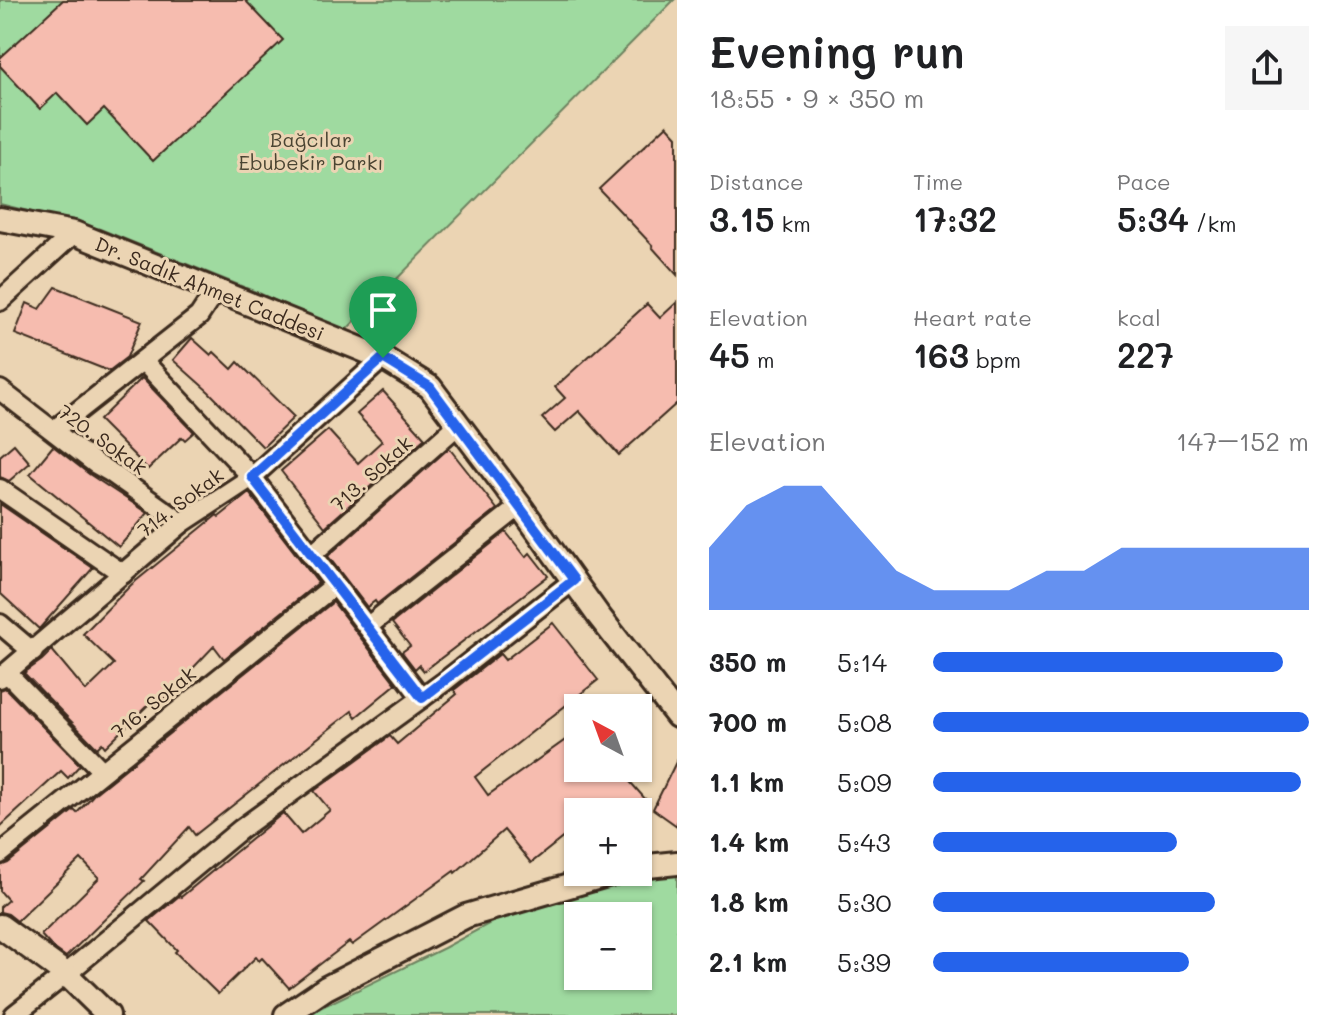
<!DOCTYPE html>
<meta charset="utf-8">
<style>
:root{--surface:#fff;--page:#f6f6f6;--text:#202124;--muted:#757577;--accent:#2563eb}
body{margin:0;font-family:Mali,sans-serif;background:var(--page);color:var(--text);height:100vh;display:flex;flex-direction:column;font-size:30px;white-space:nowrap}
*{box-sizing:border-box;margin:0}
p{font-size:26px;color:var(--muted)}
.icon{flex:none;width:44px;height:44px;fill:none;stroke:currentColor;stroke-width:2;stroke-linecap:round;stroke-linejoin:round}
.map{position:relative;flex:1;overflow:hidden}
.details{display:flex;flex-direction:column;background:var(--surface);width:664px}
.details>*{flex:none}
.needle{width:52px;rotate:319deg}
.tools{position:absolute;left:564px;top:694px;display:grid;gap:16px}
.tools a{display:grid;place-items:center;width:88px;height:88px;border-radius:0px;background:var(--surface);box-shadow:0 2px 6px #0004;font-size:40px}
.pin{position:absolute;display:grid;place-items:center;width:68px;height:68px;color:#fff;margin:-82px -34px;border-radius:50% 50% 50% 0;rotate:-45deg;box-shadow:0 0 8px #0007}
.pin .icon{rotate:45deg}
.round{display:grid;place-items:center;flex:none;width:84px;height:84px;border-radius:0px;background:var(--page)}
.overview{display:flex;align-items:center;justify-content:space-between;height:136px;padding:0 32px}
h1{font-size:44px;font-weight:600;line-height:60px}
.metrics{display:grid;grid-template-columns:repeat(3,1fr);gap:12px;height:136px;padding:8px 32px}
.metrics div{display:grid;align-content:center}
.metrics b{font-size:34px;font-weight:600}
.metrics small{font-size:22px;font-weight:400}
.metrics p{font-size:22px}
.chart{height:224px;padding:16px 32px}
.chart p{display:flex;justify-content:space-between}
.chart svg{width:100%;height:144px;margin-top:8px;fill:var(--accent);opacity:.7}
ul{padding:0 32px;list-style:none;font-size:26px}
li{display:grid;grid-template-columns:128px 96px 1fr;align-items:center;height:60px}
li i{height:20px;border-radius:10px;background:var(--accent)}
main{display:flex;flex:1;min-height:0}
.map>svg:first-child{display:block}
</style>
<main>
<div class="map">
<svg width="677" height="1015" viewBox="0 0 677 1015">
<rect width="100%" height="100%" fill="#ebd4b3"/>
<filter id="ink" filterUnits="userSpaceOnUse"><feTurbulence type="fractalNoise" baseFrequency=".0125" numOctaves="2"/><feDisplacementMap in="SourceGraphic" scale="16" xChannelSelector="R" yChannelSelector="G"/><feConvolveMatrix kernelMatrix="1 2 1 2 8 2 1 2 1" color-interpolation-filters="sRGB"/></filter>
<g filter="url(#ink)">
<g fill="#9fdaa0" stroke="#6d825f" stroke-width="2" fill-rule="evenodd">
<path d="M 0,0 L 674,0 L 343,333 L 261,294 L 100,229 L 0,204 Z"/>
<path d="M 617,872 L 677,874 L 677,1015 L 310,1015 L 322,1007 L 444,948 L 524,905 ZM 578,916 L 638,916 L 638,976 L 578,976 Z"/>
</g>
<g fill="#f6bcaf" stroke="#3b2a1e" stroke-width="2">
<path d="M 63,0 L 245,0 L 283,40 L 153,161 L 104,109 L 87,125 L 57,93 L 40,109 L 0,66 L 0,58 Z"/>
<path d="M 667,125 L 677,136 L 677,275 L 652,247 L 653,246 L 599,189 Z"/>
<path d="M 56,287 L 142,321 L 127,357 L 109,371 L 15,334 L 27,303 L 40,309 Z"/>
<path d="M 677,302 L 677,403 L 619,455 L 579,411 L 555,432 L 542,418 L 565,398 L 555,387 L 647,304 L 660,318 Z"/>
<path d="M 192,338 L 211,355 L 214,352 L 232,369 L 238,362 L 294,417 L 263,447 L 209,392 L 173,360 Z"/>
<path d="M 142,378 L 194,432 L 185,440 L 182,437 L 148,469 L 99,420 Z"/>
<path d="M 383,391 L 425,438 L 325,527 L 281,471 L 328,430 L 358,463 L 382,441 L 357,414 Z"/>
<path d="M 14,444 L 30,463 L 9,481 L 0,477 L 0,456 Z"/>
<path d="M 53,446 L 89,474 L 148,513 L 119,547 L 30,474 Z"/>
<path d="M 449,448 L 497,509 L 377,604 L 375,601 L 367,607 L 328,556 Z"/>
<path d="M 249,493 L 318,583 L 224,659 L 214,646 L 157,706 L 152,701 L 105,747 L 102,743 L 97,748 L 24,673 L 42,660 L 52,650 L 86,691 L 114,664 L 83,634 L 131,585 L 217,515 L 219,517 Z"/>
<path d="M 0,504 L 93,568 L 39,629 L 0,593 Z"/>
<path d="M 506,532 L 526,557 L 530,553 L 548,576 L 424,671 L 419,665 L 415,669 L 402,652 L 410,646 L 392,623 Z"/>
<path d="M 333,602 L 396,684 L 356,717 L 352,711 L 195,835 L 189,827 L 141,879 L 144,881 L 66,957 L 52,947 L 41,935 L 99,878 L 81,859 L 17,921 L 8,914 L 0,912 L 0,907 L 8,900 L 0,891 L 0,866 L 8,863 L 74,810 L 77,813 L 94,794 Z"/>
<path d="M 553,623 L 598,680 L 475,777 L 488,795 L 578,731 L 578,768 L 618,768 L 647,801 L 630,812 L 578,812 L 578,842 L 570,832 L 531,863 L 504,830 L 455,873 L 454,871 L 352,945 L 349,942 L 289,988 L 262,958 L 259,961 L 256,957 L 218,994 L 175,952 L 177,950 L 149,921 L 179,896 L 181,897 L 283,813 L 301,834 L 330,810 L 314,791 L 390,736 L 397,744 L 457,694 L 454,690 L 500,654 L 505,660 Z"/>
<path d="M 5,688 L 80,765 L 68,778 L 61,771 L 0,827 L 0,690 Z"/>
<path d="M 677,760 L 677,826 L 653,809 Z"/>
</g>
<g fill="none" stroke-linecap="round" stroke-linejoin="round">
<defs>
<g id="minor">
<path d="M 0,301 L 74,233"/>
<path d="M 146,364 L 252,477 L 422,698"/>
<path d="M 0,390 L 96,464 L 110,472 L 182,523"/>
<path d="M 54,430 L 199,316 L 216,290"/>
<path d="M 0,489 L 123,574"/>
<path d="M 311,555 L 459,424"/>
<path d="M 0,624 L 33,652"/>
<path d="M 367,627 L 520,506"/>
<path d="M 7,673 L 102,771"/>
<path d="M 0,678 L 182,523 L 252,477 L 383,358"/>
<path d="M 0,854 L 335,585"/>
<path d="M 14,1015 L 66,974 L 241,829 L 444,682 L 574,580"/>
</g>
<g id="tertiary">
<path d="M 0,219 L 74,233 L 383,358 L 430,387 L 520,506 L 598,615 L 677,716"/>
<path d="M 638,867 L 677,863"/>
<path d="M 0,926 L 66,974 L 108,1015"/>
<path d="M 286,1015 L 326,988 L 466,916 L 617,872"/>
</g>
</defs>
<use href="#minor" stroke="#3b2a1e" stroke-width="24"/>
<use href="#tertiary" stroke="#3b2a1e" stroke-width="28"/>
<use href="#minor" stroke="#ebd4b3" stroke-width="18"/>
<use href="#tertiary" stroke="#ebd4b3" stroke-width="22"/>
</g>
</g>
<g fill="none" stroke-linecap="round" stroke-linejoin="round" filter="url(#ink)">
<defs>
<path id="route" d="M 383,358 L 430,387 L 574,580 L 422,698 L 252,477 Z"/>
</defs>
<use href="#route" stroke="#fff" stroke-width="16"/>
<use href="#route" stroke="#2563eb" stroke-width="10"/>
</g>
<g text-anchor="middle" dominant-baseline="central" stroke-width="6" stroke-linejoin="round" paint-order="stroke">
<g font-size="20" fill="#4a4432" stroke="#ebd4b3">
<text x="311" y="139">Bağcılar<tspan x="311" dy="23">Ebubekir Parkı</tspan></text>
</g>
<g font-size="20" fill="#3b2a1e" stroke="#ebd4b3">
<text transform="translate(210 288) rotate(22)">Dr. Sadık Ahmet Caddesi</text>
<text transform="translate(103 439) rotate(36)">720. Sokak</text>
<text transform="translate(371 473) rotate(-42)">713. Sokak</text>
<text transform="translate(180 502) rotate(-37)">714. Sokak</text>
<text transform="translate(153 702) rotate(-39)">716. Sokak</text>
</g>
</g>
</svg>
<div class="tools">
<a><svg class="needle" viewBox="-14 -14 28 28"><path d="M0-13l5 13h-10z" fill="#e53935"/><path d="M0 13l5-13h-10z" fill="#757577"/></svg></a>
<a>+</a>
<a>−</a>
</div>
<div class="pin" style="left:383px;top:358px;background:#1e9e55"><svg class="icon" aria-label="arrive" viewBox="0 0 24 24"><path d="M6 21V4h12l-3 4 3 4H6"/></svg></div>
</div>
<section class="details">
<div class="overview"><div><h1>Evening run</h1><p>18:55 · 9 × 350 m</p></div><a class="round"><svg class="icon" aria-label="share" viewBox="0 0 24 24"><path d="M12 15V3M7 8l5-5 5 5M5 13v7h14v-7"/></svg></a></div>
<div class="metrics">
<div><p>Distance</p><b>3.15<small> km</small></b></div>
<div><p>Time</p><b>17:32</b></div>
<div><p>Pace</p><b>5:34<small> /km</small></b></div>
</div>
<div class="metrics">
<div><p>Elevation</p><b>45<small> m</small></b></div>
<div><p>Heart rate</p><b>163<small> bpm</small></b></div>
<div><p>kcal</p><b>227</b></div>
</div>
<div class="chart"><p><span>Elevation</span>147–152 m</p>
<svg viewBox="0 0 160 44" preserveAspectRatio="none"><path d="M0 44V25L10 12L20 6L30 6L40 19L50 32L60 38L70 38L80 38L90 32L100 32L110 25L120 25L130 25L140 25L150 25L160 25V44z"/></svg>
</div>
<ul>
<li><b>350 m</b>5:14<i style="width:93%"></i></li>
<li><b>700 m</b>5:08<i style="width:100%"></i></li>
<li><b>1.1 km</b>5:09<i style="width:98%"></i></li>
<li><b>1.4 km</b>5:43<i style="width:65%"></i></li>
<li><b>1.8 km</b>5:30<i style="width:75%"></i></li>
<li><b>2.1 km</b>5:39<i style="width:68%"></i></li>
</ul>
</section>
</main>
